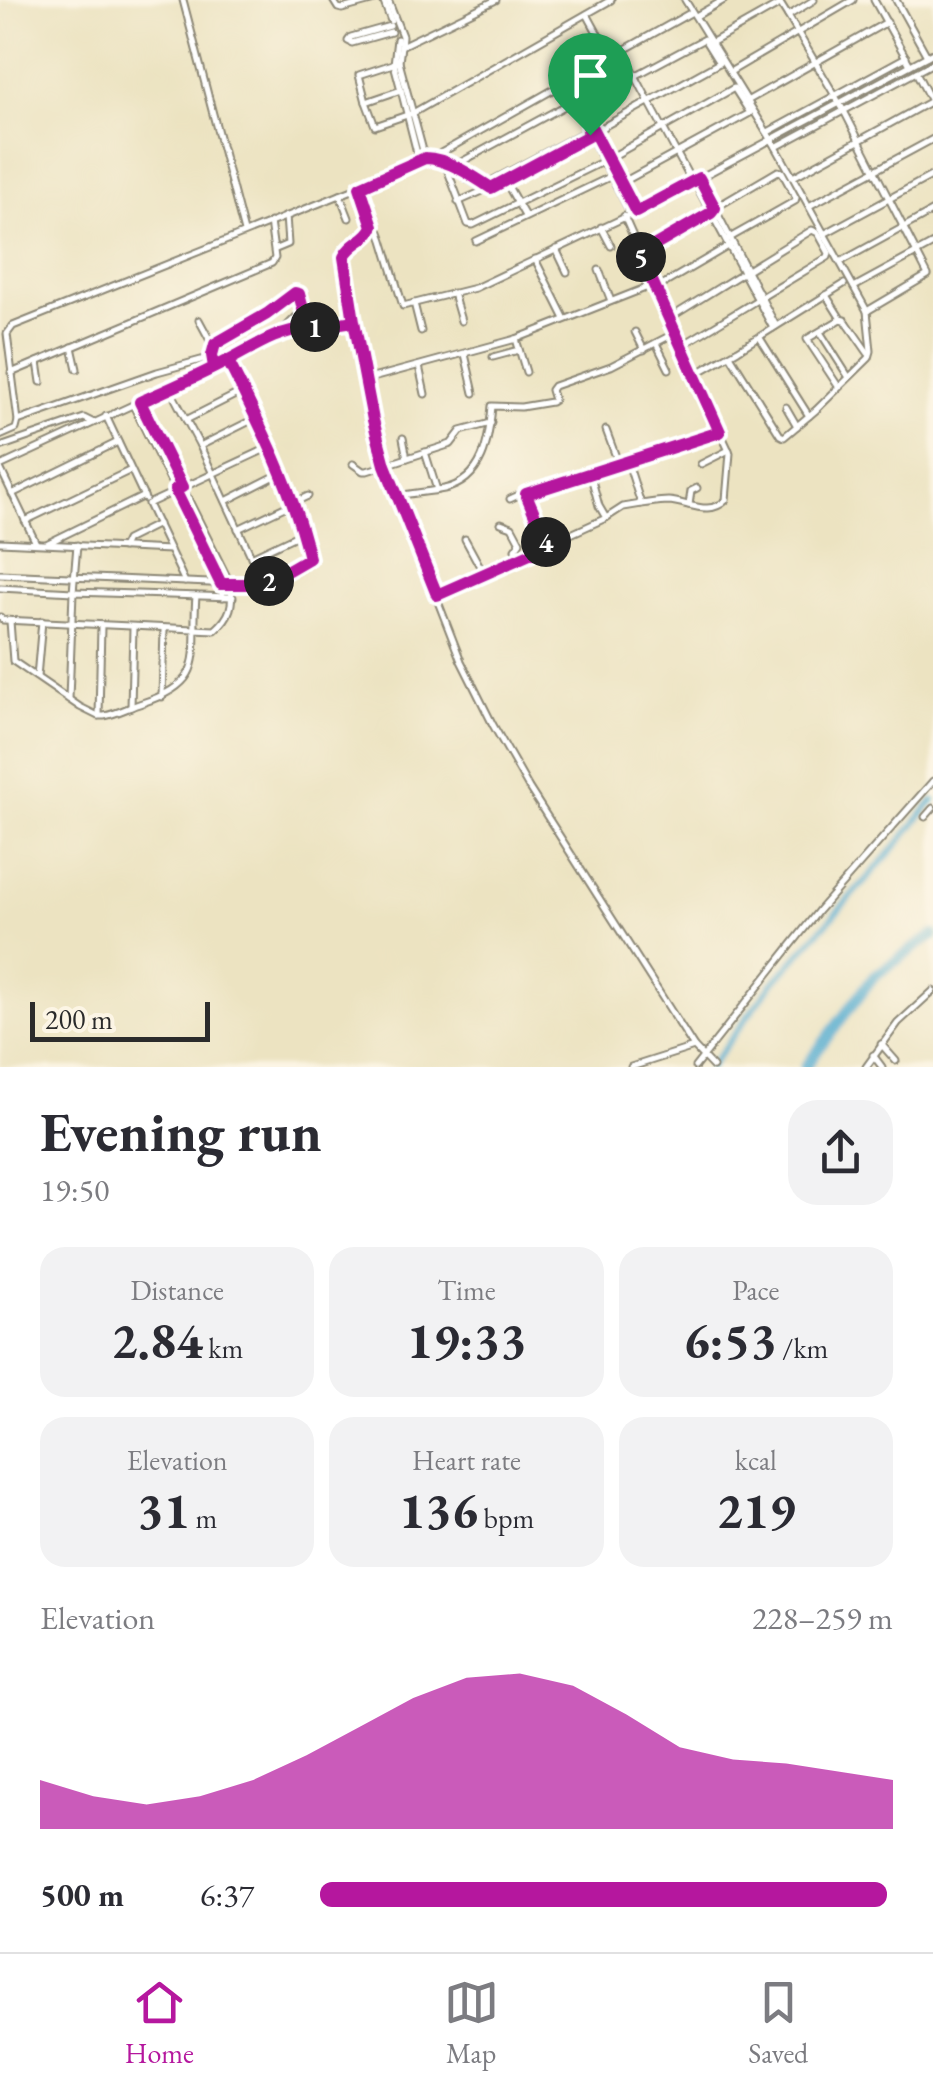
<!DOCTYPE html>
<meta charset="utf-8">
<style>
:root{--surface:#fff;--page:#f2f2f3;--text:#2b2b33;--muted:#7c7c81;--line:#e1e1e2;--accent:#b5179e}
body{margin:0;font-family:"EB Garamond",serif;background:var(--page);color:var(--text);height:100vh;display:flex;flex-direction:column;font-size:38px;white-space:nowrap}
*{box-sizing:border-box;margin:0}
p{font-size:32px;color:var(--muted)}
.icon{flex:none;width:55px;height:55px;fill:none;stroke:currentColor;stroke-width:2;stroke-linecap:round;stroke-linejoin:round}
.map{position:relative;height:1067px;overflow:hidden}
.panel{display:flex;flex-direction:column;background:var(--surface);flex:1}
.panel>*{flex:none}
.scale{position:absolute;left:30px;bottom:25px;width:180px;box-sizing:border-box;padding-left:10px;border:5px solid #2b2b2b;border-top:0;font-size:28px;line-height:35px;white-space:nowrap;color:#2b2b2b;-webkit-text-stroke:8px #fcf5e5;paint-order:stroke}
.pin{position:absolute;display:grid;place-items:center;width:85px;height:85px;color:#fff;margin:-102px -42px;border-radius:50% 50% 50% 0;rotate:-45deg;box-shadow:0 0 10px #0007}
.pin .icon{rotate:45deg}
.km{position:absolute;width:50px;height:50px;margin:-25px;border-radius:50%;background:#222;color:#fff;font-size:28px;line-height:50px;text-align:center}
.round{display:grid;place-items:center;flex:none;width:105px;height:105px;border-radius:30px;background:var(--page)}
.headline{display:flex;align-items:center;justify-content:space-between;height:170px;padding:0 40px}
h1{font-size:55px;font-weight:700;line-height:75px}
.stats{display:grid;grid-template-columns:repeat(3,1fr);gap:15px;height:170px;padding:10px 40px}
.stats div{display:grid;align-content:center;border-radius:25px;background:var(--page);text-align:center}
.stats b{font-size:50px;font-weight:700}
.stats small{font-size:28px;font-weight:400}
.stats p{font-size:28px}
.chart{height:280px;padding:20px 40px}
.chart p{display:flex;justify-content:space-between}
.chart svg{width:100%;height:180px;margin-top:10px;fill:var(--accent);opacity:.7}
ul{padding:0 40px;list-style:none;font-size:32px}
li{display:grid;grid-template-columns:160px 120px 1fr;align-items:center;height:75px}
li i{height:25px;border-radius:12px;background:var(--accent)}
.dock{display:flex;justify-content:space-around;align-items:center;height:140px;border-top:2px solid var(--line);background:var(--surface);font-size:28px;color:var(--muted)}
.dock a{display:grid;justify-items:center;gap:5px}
.dock .selected{color:var(--accent)}
.map>svg:first-child{display:block}
</style>
<div class="map">
<svg width="933" height="1067" viewBox="0 0 933 1067">
<rect width="100%" height="100%" fill="#fcf5e5"/>
<filter id="ink" filterUnits="userSpaceOnUse"><feTurbulence type="fractalNoise" baseFrequency=".01" numOctaves="2"/><feDisplacementMap in="SourceGraphic" scale="20" xChannelSelector="R" yChannelSelector="G"/><feConvolveMatrix kernelMatrix="1 2 1 2 8 2 1 2 1" color-interpolation-filters="sRGB"/></filter>
<filter id="wash" filterUnits="userSpaceOnUse"><feTurbulence type="fractalNoise" baseFrequency=".0048" numOctaves="4" result="noise"/><feDisplacementMap in="SourceGraphic" scale="40" xChannelSelector="R" yChannelSelector="G"/><feGaussianBlur stdDeviation="2.25" result="paint"/><feColorMatrix in="noise" values="0 0 0 0 0 0 0 0 0 0 0 0 0 0 0 0 0 1.4 0 .05"/><feComposite in="paint" operator="in"/></filter>
<g filter="url(#wash)">
<rect width="100%" height="100%" fill="#ece3c1"/>
<g fill="none" stroke-linecap="round" stroke-linejoin="round">
<path stroke="#52abcf" stroke-width="6" d="M 710,1067 L 772,984 L 899,843 L 933,801"/>
<path stroke="#52abcf" stroke-width="11" d="M 805,1067 L 874,976 L 933,935"/>
</g>
</g>
<g filter="url(#ink)">
<g fill="none" stroke-linecap="round" stroke-linejoin="round">
<defs>
<g id="street">
<path d="M 183,0 L 244,232"/>
<path d="M 333,0 L 338,8 L 342,9 L 375,0"/>
<path d="M 383,0 L 391,21"/>
<path d="M 388,0 L 402,36 L 401,46 L 496,0"/>
<path d="M 685,0 L 776,147 L 867,311 L 871,351 L 869,358 L 816,410 L 784,437 L 780,435 L 730,355"/>
<path d="M 778,0 L 788,16"/>
<path d="M 814,0 L 788,16 L 844,111 L 928,275 L 867,311"/>
<path d="M 874,0 L 910,65"/>
<path d="M 896,0 L 927,56"/>
<path d="M 692,12 L 622,51 L 692,182"/>
<path d="M 587,14 L 606,49"/>
<path d="M 696,16 L 724,0"/>
<path d="M 390,26 L 351,37 L 348,41 L 352,43 L 391,32"/>
<path d="M 397,39 L 394,64 L 401,90"/>
<path d="M 711,43 L 780,4"/>
<path d="M 401,46 L 399,62 L 425,158"/>
<path d="M 399,62 L 359,75 L 366,102 L 375,126 L 413,113 L 611,0"/>
<path d="M 730,72 L 853,0"/>
<path d="M 916,72 L 933,105"/>
<path d="M 558,87 L 567,99 L 581,105 L 636,212"/>
<path d="M 747,101 L 887,22"/>
<path d="M 366,102 L 401,90 L 419,161"/>
<path d="M 577,105 L 589,133 L 631,214"/>
<path d="M 768,132 L 906,57"/>
<path d="M 776,147 L 933,63"/>
<path d="M 452,167 L 570,103"/>
<path d="M 457,170 L 465,170 L 485,183"/>
<path d="M 793,177 L 933,100"/>
<path d="M 699,178 L 776,326"/>
<path d="M 505,181 L 525,216"/>
<path d="M 694,181 L 773,328"/>
<path d="M 616,186 L 750,113 L 734,88 L 608,159 L 473,225 L 468,224 L 441,153 L 558,87 L 593,57 L 606,49 L 619,46"/>
<path d="M 360,187 L 372,230 L 347,250 L 344,257 L 365,380 L 385,465 L 461,661 L 493,725 L 529,788 L 694,1047 L 713,1067"/>
<path d="M 480,187 L 592,128"/>
<path d="M 340,195 L 349,218"/>
<path d="M 458,202 L 505,181 L 719,63 L 704,39 L 577,107"/>
<path d="M 809,206 L 933,139"/>
<path d="M 624,216 L 694,375 L 738,350 L 844,284"/>
<path d="M 373,226 L 380,232 L 383,240 L 403,306 L 475,288 L 636,212 L 933,53"/>
<path d="M 601,227 L 611,246"/>
<path d="M 824,234 L 933,175"/>
<path d="M 476,241 L 616,174"/>
<path d="M 276,249 L 288,244 L 286,216"/>
<path d="M 556,249 L 567,272"/>
<path d="M 641,253 L 711,213 L 715,208 L 778,171 L 782,172 L 796,198 L 795,201 L 726,240"/>
<path d="M 535,259 L 565,319"/>
<path d="M 840,262 L 933,211"/>
<path d="M 599,270 L 611,301"/>
<path d="M 854,287 L 933,244"/>
<path d="M 655,289 L 730,245"/>
<path d="M 453,293 L 461,321"/>
<path d="M 826,295 L 841,319 L 845,320 L 868,353"/>
<path d="M 414,303 L 421,331"/>
<path d="M 668,319 L 812,230 L 818,233 L 829,253 L 828,257 L 681,346"/>
<path d="M 199,320 L 213,346"/>
<path d="M 635,332 L 644,350"/>
<path d="M 820,332 L 848,376"/>
<path d="M 280,333 L 297,316 L 304,313"/>
<path d="M 760,338 L 809,416"/>
<path d="M 516,339 L 526,372"/>
<path d="M 656,343 L 669,369"/>
<path d="M 72,347 L 77,369"/>
<path d="M 465,354 L 474,393"/>
<path d="M 493,357 L 519,350"/>
<path d="M 38,362 L 41,382"/>
<path d="M 419,366 L 425,394"/>
<path d="M 11,373 L 272,263 L 275,258 L 270,222"/>
<path d="M 365,380 L 516,339 L 653,285"/>
<path d="M 838,386 L 807,339 L 841,319"/>
<path d="M 170,389 L 200,446 L 264,584"/>
<path d="M 133,405 L 221,584 L 223,597"/>
<path d="M 786,407 L 797,426"/>
<path d="M 106,416 L 145,499"/>
<path d="M 186,420 L 243,391"/>
<path d="M 18,421 L 7,334 L 13,326 L 360,187 L 425,158 L 438,159 L 457,170 L 462,175 L 485,190"/>
<path d="M 606,430 L 619,465"/>
<path d="M 0,436 L 16,429 L 18,421 L 157,372 L 212,357 L 215,344 L 267,314 L 295,293 L 299,294 L 308,328"/>
<path d="M 403,438 L 407,458"/>
<path d="M 200,446 L 256,418"/>
<path d="M 0,447 L 84,418 L 92,422"/>
<path d="M 425,452 L 437,490"/>
<path d="M 353,464 L 363,471 L 367,471 L 451,444 L 461,431 L 491,423"/>
<path d="M 701,464 L 729,450"/>
<path d="M 0,466 L 202,373 L 274,335 L 302,328 L 354,321"/>
<path d="M 0,468 L 36,543"/>
<path d="M 12,494 L 118,442"/>
<path d="M 526,495 L 548,546"/>
<path d="M 397,496 C 412,493 429,492 444,489 C 484,480 489,440 492,406 L 521,407 L 551,402 L 554,400 L 551,390 L 554,386 L 611,366 L 675,333"/>
<path d="M 510,499 L 521,494 L 526,495 L 590,473"/>
<path d="M 226,501 L 281,473"/>
<path d="M 641,504 C 650,503 659,501 668,501 C 688,502 709,517 726,500 L 730,453 L 694,375"/>
<path d="M 689,505 L 691,491 L 697,488"/>
<path d="M 551,518 L 562,537"/>
<path d="M 606,518 L 623,507 L 641,504 L 628,463"/>
<path d="M 25,521 L 131,470"/>
<path d="M 501,523 L 512,527 L 520,542 L 515,549 L 520,558"/>
<path d="M 238,529 L 308,496"/>
<path d="M 465,539 L 484,574"/>
<path d="M 0,542 L 170,550"/>
<path d="M 48,543 L 144,496"/>
<path d="M 122,548 L 126,540 L 158,524"/>
<path d="M 251,557 L 302,533"/>
<path d="M 0,574 L 256,585 L 264,584 L 307,561 L 309,556 L 274,456 L 228,361"/>
<path d="M 185,582 L 148,504 L 270,447"/>
<path d="M 0,588 L 73,592 L 77,545"/>
<path d="M 437,595 L 606,518 L 599,506 L 590,473 L 720,431"/>
<path d="M 0,617 L 3,620 L 215,630 C 231,616 233,605 231,585 L 140,402"/>
<path d="M 10,621 L 13,661 L 80,707 L 98,716"/>
<path d="M 101,626 L 99,716 L 104,716 C 117,714 129,707 142,703 C 209,682 191,655 196,596"/>
<path d="M 37,677 L 42,621"/>
<path d="M 162,697 L 164,630"/>
<path d="M 69,699 L 73,592 L 233,597"/>
<path d="M 131,707 L 133,628"/>
<path d="M 925,817 L 933,808"/>
<path d="M 881,1044 L 896,1061"/>
<path d="M 873,1055 L 882,1067"/>
<path d="M 631,1067 L 694,1047"/>
<path d="M 695,1067 L 819,910 L 933,781"/>
<path d="M 866,1067 L 898,1023 L 933,991"/>
</g>
</defs>
<use href="#street" stroke="#8c8776" stroke-width="9"/>
<use href="#street" stroke="#fff" stroke-width="5"/>
</g>
</g>
<g fill="none" stroke-linecap="round" stroke-linejoin="round" filter="url(#ink)">
<defs>
<path id="route" d="M 590,135 L 491,188 C 473,176 446,158 425,158 L 360,187 L 373,226 C 368,240 350,243 344,257 L 354,321 L 308,328 C 276,331 254,347 227,361 C 199,376 169,389 140,402 L 182,487 L 175,490 L 221,584 L 264,584 L 309,558 C 293,489 260,424 228,361 L 214,367 L 212,355 L 215,344 L 267,314 L 295,293 L 299,294 L 308,328 L 354,321 L 373,420 L 385,465 L 437,595 L 548,546 L 526,494 L 720,432 L 640,254 L 711,213 L 715,208 L 699,178 L 636,212 L 592,128 L 588,130 L 590,135"/>
</defs>
<use href="#route" stroke="#fff" stroke-width="20"/>
<use href="#route" stroke="#b5179e" stroke-width="12"/>
</g>
</svg>
<div class="scale">200 m</div>
<div class="pin" style="left:590px;top:135px;background:#1e9e55"><svg class="icon" aria-label="arrive" viewBox="0 0 24 24"><path d="M6 21V4h12l-3 4 3 4H6"/></svg></div>
<b class="km" style="left:315px;top:327px">1</b>
<b class="km" style="left:269px;top:581px">2</b>
<b class="km" style="left:546px;top:542px">4</b>
<b class="km" style="left:641px;top:257px">5</b>
</div>
<section class="panel">
<div class="headline"><div><h1>Evening run</h1><p>19:50</p></div><a class="round"><svg class="icon" aria-label="share" viewBox="0 0 24 24"><path d="M12 15V3M7 8l5-5 5 5M5 13v7h14v-7"/></svg></a></div>
<div class="stats">
<div><p>Distance</p><b>2.84<small> km</small></b></div>
<div><p>Time</p><b>19:33</b></div>
<div><p>Pace</p><b>6:53<small> /km</small></b></div>
</div>
<div class="stats">
<div><p>Elevation</p><b>31<small> m</small></b></div>
<div><p>Heart rate</p><b>136<small> bpm</small></b></div>
<div><p>kcal</p><b>219</b></div>
</div>
<div class="chart"><p><span>Elevation</span>228–259 m</p>
<svg viewBox="0 0 160 44" preserveAspectRatio="none"><path d="M0 44V32L10 36L20 38L30 36L40 32L50 26L60 19L70 12L80 7L90 6L100 9L110 16L120 24L130 27L140 28L150 30L160 32V44z"/></svg>
</div>
<ul>
<li><b>500 m</b>6:37<i style="width:99%"></i></li>
</ul>
</section>
<nav class="dock">
<a class="selected"><svg class="icon" aria-label="home" viewBox="0 0 24 24"><path d="M3 11l9-7 9 7M6 9v11h12V9"/></svg>Home</a>
<a><svg class="icon" aria-label="map" viewBox="0 0 24 24"><path d="M3 6l6-2 6 2 6-2v14l-6 2-6-2-6 2zM9 4v14M15 6v14"/></svg>Map</a>
<a><svg class="icon" aria-label="saved" viewBox="0 0 24 24"><path d="M7 4h10v16l-5-4-5 4z"/></svg>Saved</a>
</nav>
